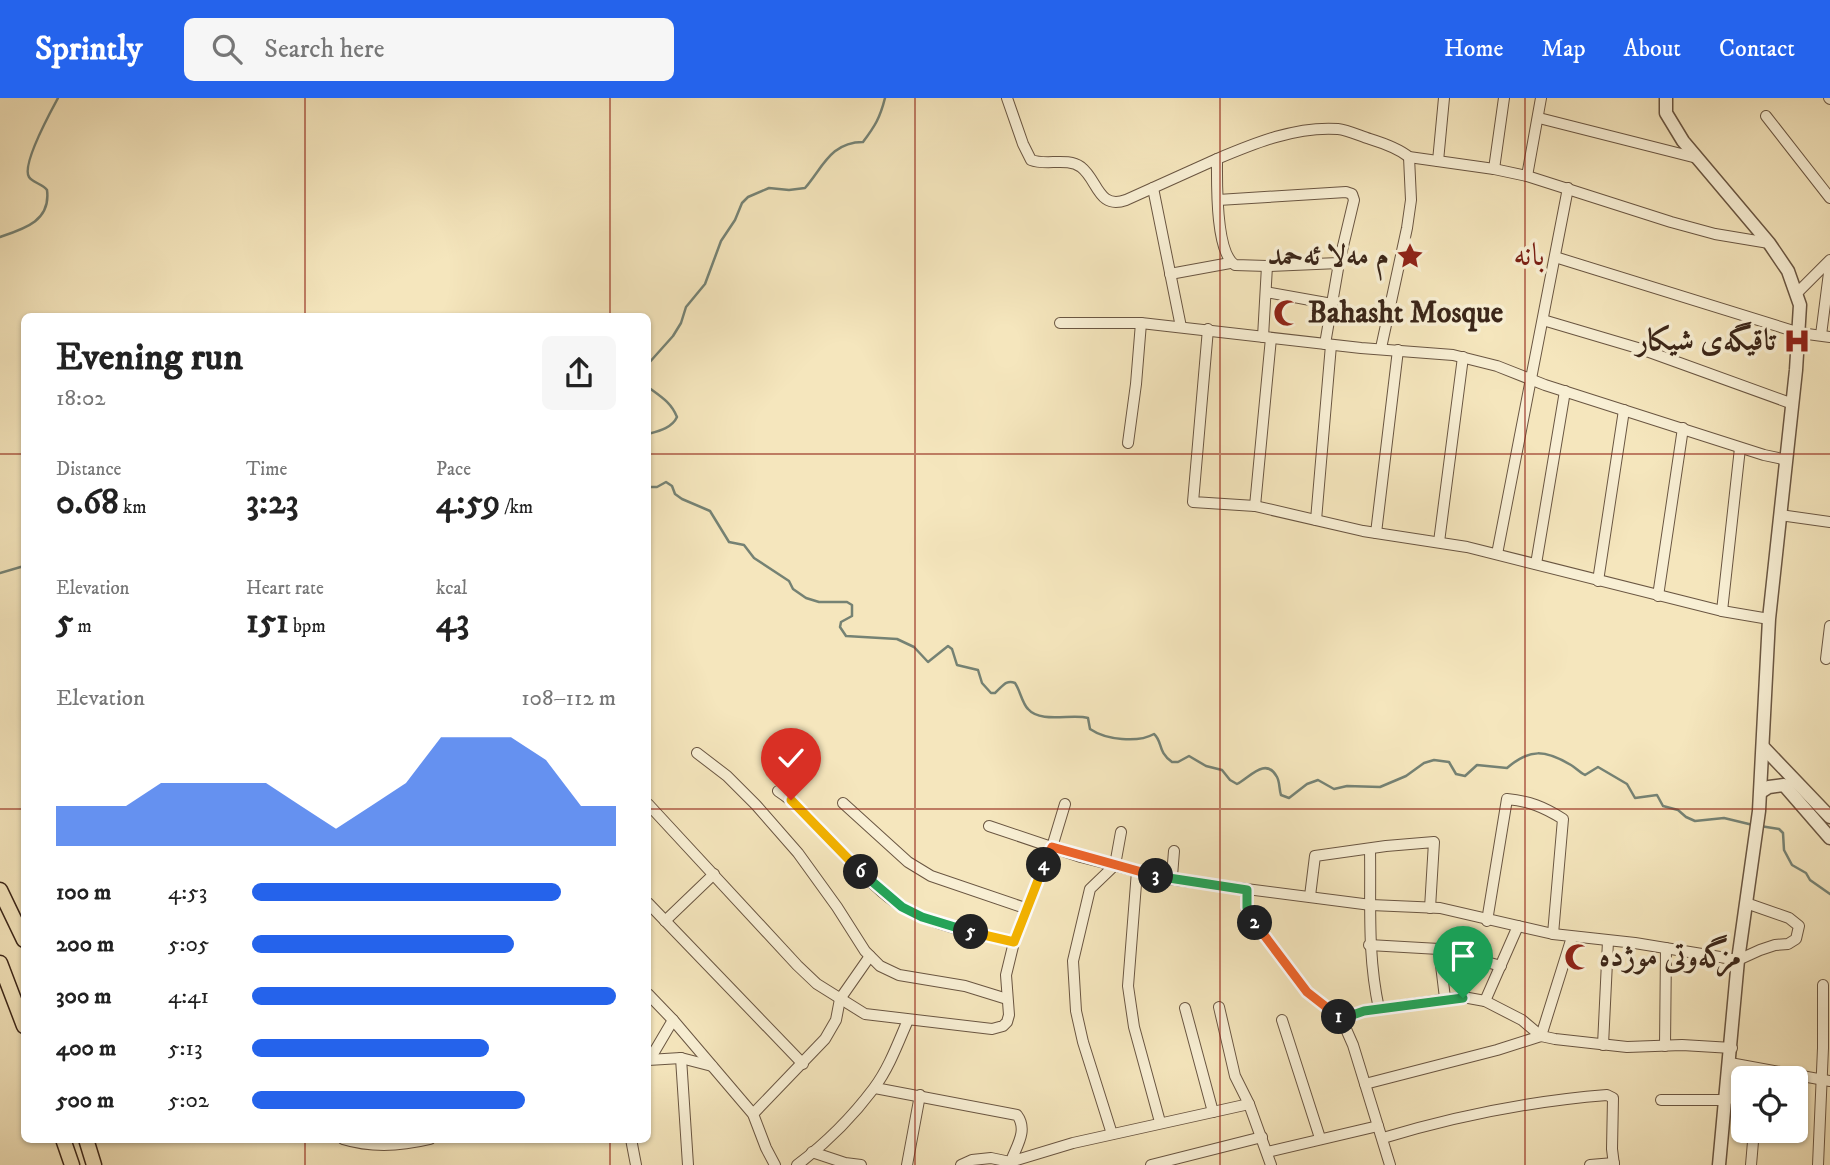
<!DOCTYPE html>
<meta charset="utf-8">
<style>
:root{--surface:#fff;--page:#f6f6f6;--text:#222;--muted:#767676;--accent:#2563eb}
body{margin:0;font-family:"IM FELL DW Pica",Amiri,serif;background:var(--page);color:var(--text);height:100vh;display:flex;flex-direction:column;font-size:26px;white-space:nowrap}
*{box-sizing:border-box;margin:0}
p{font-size:23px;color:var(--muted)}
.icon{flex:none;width:38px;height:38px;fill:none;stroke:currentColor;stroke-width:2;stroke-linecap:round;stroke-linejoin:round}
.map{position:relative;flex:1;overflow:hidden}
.drawer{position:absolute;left:21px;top:215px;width:630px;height:830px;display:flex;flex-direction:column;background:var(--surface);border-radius:10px;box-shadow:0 2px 5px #0004}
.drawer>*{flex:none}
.fabs{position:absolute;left:1731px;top:968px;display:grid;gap:14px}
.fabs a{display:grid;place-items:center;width:77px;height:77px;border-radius:10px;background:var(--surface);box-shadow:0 2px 5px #0004;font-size:35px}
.pin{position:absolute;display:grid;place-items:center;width:60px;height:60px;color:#fff;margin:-72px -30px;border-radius:50% 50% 50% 0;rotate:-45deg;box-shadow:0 0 7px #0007}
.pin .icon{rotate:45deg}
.km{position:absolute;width:35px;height:35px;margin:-18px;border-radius:50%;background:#222;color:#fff;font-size:19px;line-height:35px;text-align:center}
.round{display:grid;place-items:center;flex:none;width:74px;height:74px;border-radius:10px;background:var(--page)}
.summary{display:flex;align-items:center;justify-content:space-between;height:119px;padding:0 35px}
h1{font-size:38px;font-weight:700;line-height:52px}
.figures{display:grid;grid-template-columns:repeat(3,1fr);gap:10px;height:119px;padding:7px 35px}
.figures div{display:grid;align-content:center}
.figures b{font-size:35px;font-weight:700}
.figures small{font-size:19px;font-weight:400}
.figures p{font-size:19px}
.chart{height:196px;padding:14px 35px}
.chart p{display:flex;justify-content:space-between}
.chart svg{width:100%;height:126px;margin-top:7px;fill:var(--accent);opacity:.7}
ul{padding:0 35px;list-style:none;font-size:23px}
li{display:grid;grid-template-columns:112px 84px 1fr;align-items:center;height:52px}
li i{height:18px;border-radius:9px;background:var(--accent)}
header{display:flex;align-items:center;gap:42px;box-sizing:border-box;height:98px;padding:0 35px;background:var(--accent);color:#fff}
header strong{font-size:33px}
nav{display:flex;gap:38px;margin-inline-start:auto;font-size:24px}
.search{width:490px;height:63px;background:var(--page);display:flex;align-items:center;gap:18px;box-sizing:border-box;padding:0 24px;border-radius:10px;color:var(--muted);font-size:26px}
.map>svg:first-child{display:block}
</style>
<header>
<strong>Sprintly</strong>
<div class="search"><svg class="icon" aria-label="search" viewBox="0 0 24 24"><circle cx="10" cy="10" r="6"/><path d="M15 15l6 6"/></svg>Search here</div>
<nav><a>Home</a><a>Map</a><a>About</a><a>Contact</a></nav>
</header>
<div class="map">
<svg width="1830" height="1067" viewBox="0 0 1830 1067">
<rect width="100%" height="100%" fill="#f5e6bd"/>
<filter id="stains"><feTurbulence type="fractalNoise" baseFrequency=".00286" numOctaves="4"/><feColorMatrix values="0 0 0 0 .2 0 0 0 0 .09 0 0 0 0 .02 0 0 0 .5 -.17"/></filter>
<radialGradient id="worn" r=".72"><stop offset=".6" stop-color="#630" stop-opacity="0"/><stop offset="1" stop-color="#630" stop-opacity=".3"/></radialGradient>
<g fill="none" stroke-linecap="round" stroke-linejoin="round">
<g stroke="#758274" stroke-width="2.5">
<path d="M 0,139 C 24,131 51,123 47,92 C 43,86 33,85 29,79 C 21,67 51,13 58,0"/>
<path d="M 648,266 L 673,238 L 681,225 L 686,209 L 705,186 L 721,143 L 735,122 L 742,105 L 748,99 L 769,90 L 789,92 L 805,90 C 823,69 831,44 863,44 C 875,28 880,20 885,0"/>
<path d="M 648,289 C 660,298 671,304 677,319 C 672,330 659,333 648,336"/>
<path d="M 648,389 L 657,389 L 666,384 L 672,388 L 675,396 L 682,401 L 710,413 L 729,444 L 744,447 L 754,460 L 789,483 L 793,491 L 806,500 L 819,504 L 847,504 L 852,507 L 852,518 L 841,524 L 840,529 L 846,538 L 897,541 L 914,549 L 928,564 L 948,548 L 952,551 L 957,567 L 978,572 L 982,585 L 991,595 L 995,595 C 1002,589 1006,581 1015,585 C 1020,592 1022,605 1028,611 C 1041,626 1073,615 1088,620 L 1090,631 C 1106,642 1138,645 1154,636 C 1163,644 1157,653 1172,664 L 1178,664 L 1189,658 L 1206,668 L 1222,672 L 1230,682 L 1237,686 C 1249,680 1266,658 1277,679 C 1280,685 1279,691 1281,697 L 1289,700 L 1307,686 L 1318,682 L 1334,691 L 1347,688 L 1380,689 L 1406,678 L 1424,665 L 1434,662 L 1449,664 L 1456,676 L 1465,678 L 1477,667 L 1507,670 C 1530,650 1545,652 1571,667 C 1576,670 1579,674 1585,677 L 1598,669 L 1627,686 L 1635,700 L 1657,697 L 1663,708 L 1678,712 L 1686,719 L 1695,723 L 1724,720 L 1753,727"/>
<path d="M 0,475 L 24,468"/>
<path d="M 1760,728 L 1779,731 L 1783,735 L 1784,752 L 1792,767 L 1806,775 L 1810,782 L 1830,796"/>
</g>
<defs>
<g id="minor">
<path d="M 1007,0 L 1023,46 L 1031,62 C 1046,68 1067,59 1081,69 C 1098,82 1098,112 1126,102 L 1217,61 C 1217,83 1215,154 1235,167 L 1267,168 L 1339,165"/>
<path d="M 1829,0 L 1830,1"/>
<path d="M 1766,18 L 1830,100"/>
<path d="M 1539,20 L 1697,60"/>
<path d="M 1217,61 C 1255,45 1296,28 1338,31 C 1348,32 1360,38 1370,41 C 1383,45 1398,50 1409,59 L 1494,71 L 1527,78 L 1671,124 L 1715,136 L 1769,145"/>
<path d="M 1438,63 L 1444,0"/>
<path d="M 1494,71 L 1504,0"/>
<path d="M 1527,78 L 1541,0"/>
<path d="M 1153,90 L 1181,229"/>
<path d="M 1218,102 L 1346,94 L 1352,96 L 1354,102 L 1339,165 L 1325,246"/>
<path d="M 1555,159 L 1800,235 L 1830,239"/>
<path d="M 1170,176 L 1230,165"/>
<path d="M 1266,194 L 1332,206"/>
<path d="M 1797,195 L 1830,162"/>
<path d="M 1543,222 L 1641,251 L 1793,306"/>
<path d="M 1060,225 L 1141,225 L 1361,250 L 1453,257 L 1497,268 L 1545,287 L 1764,357 L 1787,362"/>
<path d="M 1208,231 L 1193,404 L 1255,408 L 1363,433 L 1467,449 L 1722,513 L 1769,521"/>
<path d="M 1821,237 L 1830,167"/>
<path d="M 1263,239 L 1267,168"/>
<path d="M 1381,250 L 1407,130 L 1411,102 L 1409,59"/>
<path d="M 1128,345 L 1136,286 L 1141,225"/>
<path d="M 1255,408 L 1271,240"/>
<path d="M 1780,417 L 1830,424"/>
<path d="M 1316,422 L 1331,247"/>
<path d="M 1376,435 L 1398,252"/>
<path d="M 1439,444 L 1463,259"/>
<path d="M 1497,456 L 1568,90"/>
<path d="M 1536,466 L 1565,293"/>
<path d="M 1598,483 L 1624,312"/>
<path d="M 1658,498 L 1683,330"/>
<path d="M 1722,513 L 1740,350"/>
<path d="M 1826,561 L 1830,528"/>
<path d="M 697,655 L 727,678 L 756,707 L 798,755 L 837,809 L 865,853 L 880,868 L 899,877 L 965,888 L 1007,901"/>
<path d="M 778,693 C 807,712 827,741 851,765 C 867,780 886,800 905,810 C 938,829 977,836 1014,844"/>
<path d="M 843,705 L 908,764 L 931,778 L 1025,810"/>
<path d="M 648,706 L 797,867 L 817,886 L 865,916 L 992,931 L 1003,928 L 1007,924 L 1009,917 L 1006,877 L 1015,840 L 1052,749 L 1065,706"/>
<path d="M 989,728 L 1081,759 L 1168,781 L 1172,778 L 1174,753"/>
<path d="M 1370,751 C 1371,807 1367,855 1379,911"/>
<path d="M 1137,773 L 1128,888 L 1134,929 L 1160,1024"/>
<path d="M 1168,781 L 1371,807 L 1440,810 L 1553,836 L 1635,845 L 1738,862 L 1760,852 L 1775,847 L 1788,846 L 1796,841 L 1799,828 L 1789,820 L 1746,805"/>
<path d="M 1247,792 L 1246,810 L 1252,821 L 1307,894 L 1342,922 L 1353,947 L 1390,1067"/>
<path d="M 1310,798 L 1315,758 L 1386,748 L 1434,744 L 1430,810"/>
<path d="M 648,805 L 803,966"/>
<path d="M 665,823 L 714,776"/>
<path d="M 1487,823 L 1507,701 C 1529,703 1544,709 1563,721 L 1553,836"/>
<path d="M 1369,847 L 1439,851 L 1501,868"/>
<path d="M 1439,851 L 1445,900"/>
<path d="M 648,896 L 673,922 L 753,1016 L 766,1050 L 775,1067"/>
<path d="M 1485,903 L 1518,828"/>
<path d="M 1219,909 L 1235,978 L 1249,1006 L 1271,1067"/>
<path d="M 1185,910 L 1213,1014"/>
<path d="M 1341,921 L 1364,913 L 1463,899 L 1485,903 L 1522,922 L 1541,938 L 1555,941 L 1627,949 L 1682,947 L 1732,950"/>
<path d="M 1282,922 L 1320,1040"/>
<path d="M 1603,947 L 1608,843"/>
<path d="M 1665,948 L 1666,850"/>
<path d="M 681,960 L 688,1067"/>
<path d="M 650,961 L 673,922"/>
<path d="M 648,962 L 681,960 L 712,968"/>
<path d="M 1730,965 L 1830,983"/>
<path d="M 1365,986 L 1497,952 L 1541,938 L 1572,839"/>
<path d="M 875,990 L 1017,1017 C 1029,1033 1015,1050 1010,1066"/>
<path d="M 1661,1002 L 1727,1002"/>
<path d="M 753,1016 L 825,941 L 836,922 L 840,901 L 870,858"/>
<path d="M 1112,1036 L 1083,944 L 1076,913 L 1073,863 L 1090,791 L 1115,767 L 1121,734"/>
<path d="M 1383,1040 C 1456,1018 1531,1003 1607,997 L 1613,1000 L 1612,1051 L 1614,1067"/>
<path d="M 343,1041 C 372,1050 401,1048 430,1041"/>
<path d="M 631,1041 L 636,1067"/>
<path d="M 812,1054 L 845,1065 L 861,1067"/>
<path d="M 1267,1054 L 1378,1028"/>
<path d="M 797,1067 C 825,1046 853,1018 874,990 C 889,970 898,945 908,922"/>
<path d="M 907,1067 L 920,997"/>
<path d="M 961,1067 L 972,1062 L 991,1060 L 1010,1064 L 1073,1045 L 1249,1006"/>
<path d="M 1151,1067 L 1262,1039"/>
<path d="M 1590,1067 L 1614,1065"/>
<path d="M 1751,1067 L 1754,1032"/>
<path d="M 1818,1067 L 1823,950 L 1823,887"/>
</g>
<g id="tertiary">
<path d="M 1666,0 L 1666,15 L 1683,43 L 1769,145 L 1788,173 L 1800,207 L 1796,272 L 1769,521 L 1759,713 L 1738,862 L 1719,1067"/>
<path d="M 1763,649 L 1830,719"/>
<path d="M 1761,694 L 1769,689 L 1784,687 L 1830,740"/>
</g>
<g id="primary">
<path d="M 0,792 L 24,842"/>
<path d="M 0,865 L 24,928"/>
<path d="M 63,1041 L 72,1067"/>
<path d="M 86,1041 L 94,1067"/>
</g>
</defs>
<use href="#minor" stroke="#6a5642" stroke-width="12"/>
<use href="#tertiary" stroke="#6a5642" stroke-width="15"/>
<use href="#primary" stroke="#3b2619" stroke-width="17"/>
<use href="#minor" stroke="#f8efd4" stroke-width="10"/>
<use href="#tertiary" stroke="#f8efd4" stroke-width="12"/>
<use href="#primary" stroke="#f5e6bd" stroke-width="14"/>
</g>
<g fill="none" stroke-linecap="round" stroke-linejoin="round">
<defs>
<path id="split-1" d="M 1339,919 L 1341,921 L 1364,913 L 1463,900"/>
<path id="split-2" d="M 1255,825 L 1307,894 L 1339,919"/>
<path id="split-3" d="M 1156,778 L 1247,792 L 1247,810 L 1255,825"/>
<path id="split-4" d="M 1044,767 L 1052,749 L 1156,778"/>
<path id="split-5" d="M 971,834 L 1014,844 L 1044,767"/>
<path id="split-6" d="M 861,774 L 902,809 L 922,819 L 971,834"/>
<path id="split-7" d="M 791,702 L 861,774"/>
</defs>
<use href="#split-1" stroke="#fff" stroke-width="14"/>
<use href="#split-2" stroke="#fff" stroke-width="14"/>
<use href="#split-3" stroke="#fff" stroke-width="14"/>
<use href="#split-4" stroke="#fff" stroke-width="14"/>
<use href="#split-5" stroke="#fff" stroke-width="14"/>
<use href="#split-6" stroke="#fff" stroke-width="14"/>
<use href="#split-7" stroke="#fff" stroke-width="14"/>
<use href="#split-1" stroke="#22a559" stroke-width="9"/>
<use href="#split-2" stroke="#f0652b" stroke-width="9"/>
<use href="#split-3" stroke="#22a559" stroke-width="9"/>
<use href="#split-4" stroke="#f0652b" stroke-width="9"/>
<use href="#split-5" stroke="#f5b400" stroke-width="9"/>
<use href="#split-6" stroke="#22a559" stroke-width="9"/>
<use href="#split-7" stroke="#f5b400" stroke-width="9"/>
</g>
<path fill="none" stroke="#8f2418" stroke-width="2" stroke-opacity="0.55" d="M 305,0 L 305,219M 610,0 L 610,219M 915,0 L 915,1067M 1220,0 L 1220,1067M 1525,0 L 1525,1067M 0,356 L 24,356M 648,356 L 1830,356M 0,711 L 24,711M 648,711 L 1830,711M 305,1041 L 305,1067M 610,1041 L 610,1067"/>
<defs>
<symbol id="sight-bare" viewBox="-9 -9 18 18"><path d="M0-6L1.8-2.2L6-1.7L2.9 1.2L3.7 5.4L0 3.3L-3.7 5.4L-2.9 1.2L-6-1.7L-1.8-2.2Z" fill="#8f2418" stroke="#f8efd4" stroke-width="2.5" paint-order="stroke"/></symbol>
<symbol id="mosque-bare" viewBox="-9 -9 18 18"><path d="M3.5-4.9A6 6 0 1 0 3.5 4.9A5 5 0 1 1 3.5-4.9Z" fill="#8f2418" stroke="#f8efd4" stroke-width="2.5" paint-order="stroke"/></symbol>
<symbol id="hospital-bare" viewBox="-9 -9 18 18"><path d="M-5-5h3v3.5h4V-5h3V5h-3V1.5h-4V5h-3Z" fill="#8f2418" stroke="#f8efd4" stroke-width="2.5" paint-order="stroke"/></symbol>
</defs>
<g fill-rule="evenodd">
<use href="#sight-bare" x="1391" y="139" width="38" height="38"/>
<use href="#mosque-bare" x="1268" y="196" width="38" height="38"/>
<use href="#hospital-bare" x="1778" y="224" width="38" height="38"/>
<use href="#mosque-bare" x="1559" y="840" width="38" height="38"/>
</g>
<g text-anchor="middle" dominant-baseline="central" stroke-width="7" stroke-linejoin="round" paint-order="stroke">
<g font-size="30" font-weight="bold" fill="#3b2619" stroke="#f8efd4" text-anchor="end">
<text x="1389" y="158">م مەلا ئەحمد</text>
<text x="1308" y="215" text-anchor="start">Bahasht Mosque</text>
<text x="1776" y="243">تاقیگەی شیکار</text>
<text x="1599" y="859" text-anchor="start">مزگەوتی موژدە</text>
</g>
<g font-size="32" fill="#7a1f14" stroke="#f8efd4">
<text x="1529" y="158">بانە</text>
</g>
</g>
<rect width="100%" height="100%" filter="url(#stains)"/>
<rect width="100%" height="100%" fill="url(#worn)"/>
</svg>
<div class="fabs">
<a><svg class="icon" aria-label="locate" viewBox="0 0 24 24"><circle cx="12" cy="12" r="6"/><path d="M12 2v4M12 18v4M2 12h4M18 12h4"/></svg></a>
</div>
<div class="pin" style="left:1463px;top:900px;background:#1e9e55"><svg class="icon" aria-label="arrive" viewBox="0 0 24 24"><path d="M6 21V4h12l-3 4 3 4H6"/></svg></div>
<div class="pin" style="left:791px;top:702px;background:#d93025"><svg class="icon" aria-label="check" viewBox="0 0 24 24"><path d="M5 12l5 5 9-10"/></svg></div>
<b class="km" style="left:1339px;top:919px">1</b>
<b class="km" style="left:1255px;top:825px">2</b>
<b class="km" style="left:1156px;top:778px">3</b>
<b class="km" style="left:1044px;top:767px">4</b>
<b class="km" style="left:971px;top:834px">5</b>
<b class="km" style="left:861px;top:774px">6</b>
<section class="drawer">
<div class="summary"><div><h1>Evening run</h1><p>18:02</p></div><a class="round"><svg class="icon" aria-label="share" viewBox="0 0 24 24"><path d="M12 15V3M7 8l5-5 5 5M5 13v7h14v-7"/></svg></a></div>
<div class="figures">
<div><p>Distance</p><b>0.68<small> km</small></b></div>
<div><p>Time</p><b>3:23</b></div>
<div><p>Pace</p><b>4:59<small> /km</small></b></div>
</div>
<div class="figures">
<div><p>Elevation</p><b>5<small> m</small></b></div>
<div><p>Heart rate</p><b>151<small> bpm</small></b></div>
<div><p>kcal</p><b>43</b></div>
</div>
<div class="chart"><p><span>Elevation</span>108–112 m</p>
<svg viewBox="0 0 160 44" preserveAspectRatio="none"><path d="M0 44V30L10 30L20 30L30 22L40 22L50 22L60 22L70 30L80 38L90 30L100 22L110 6L120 6L130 6L140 14L150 30L160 30V44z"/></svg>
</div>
<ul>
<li><b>100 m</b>4:53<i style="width:85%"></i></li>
<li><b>200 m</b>5:05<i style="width:72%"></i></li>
<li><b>300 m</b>4:41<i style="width:100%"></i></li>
<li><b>400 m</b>5:13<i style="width:65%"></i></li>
<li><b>500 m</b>5:02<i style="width:75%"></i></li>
</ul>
</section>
</div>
